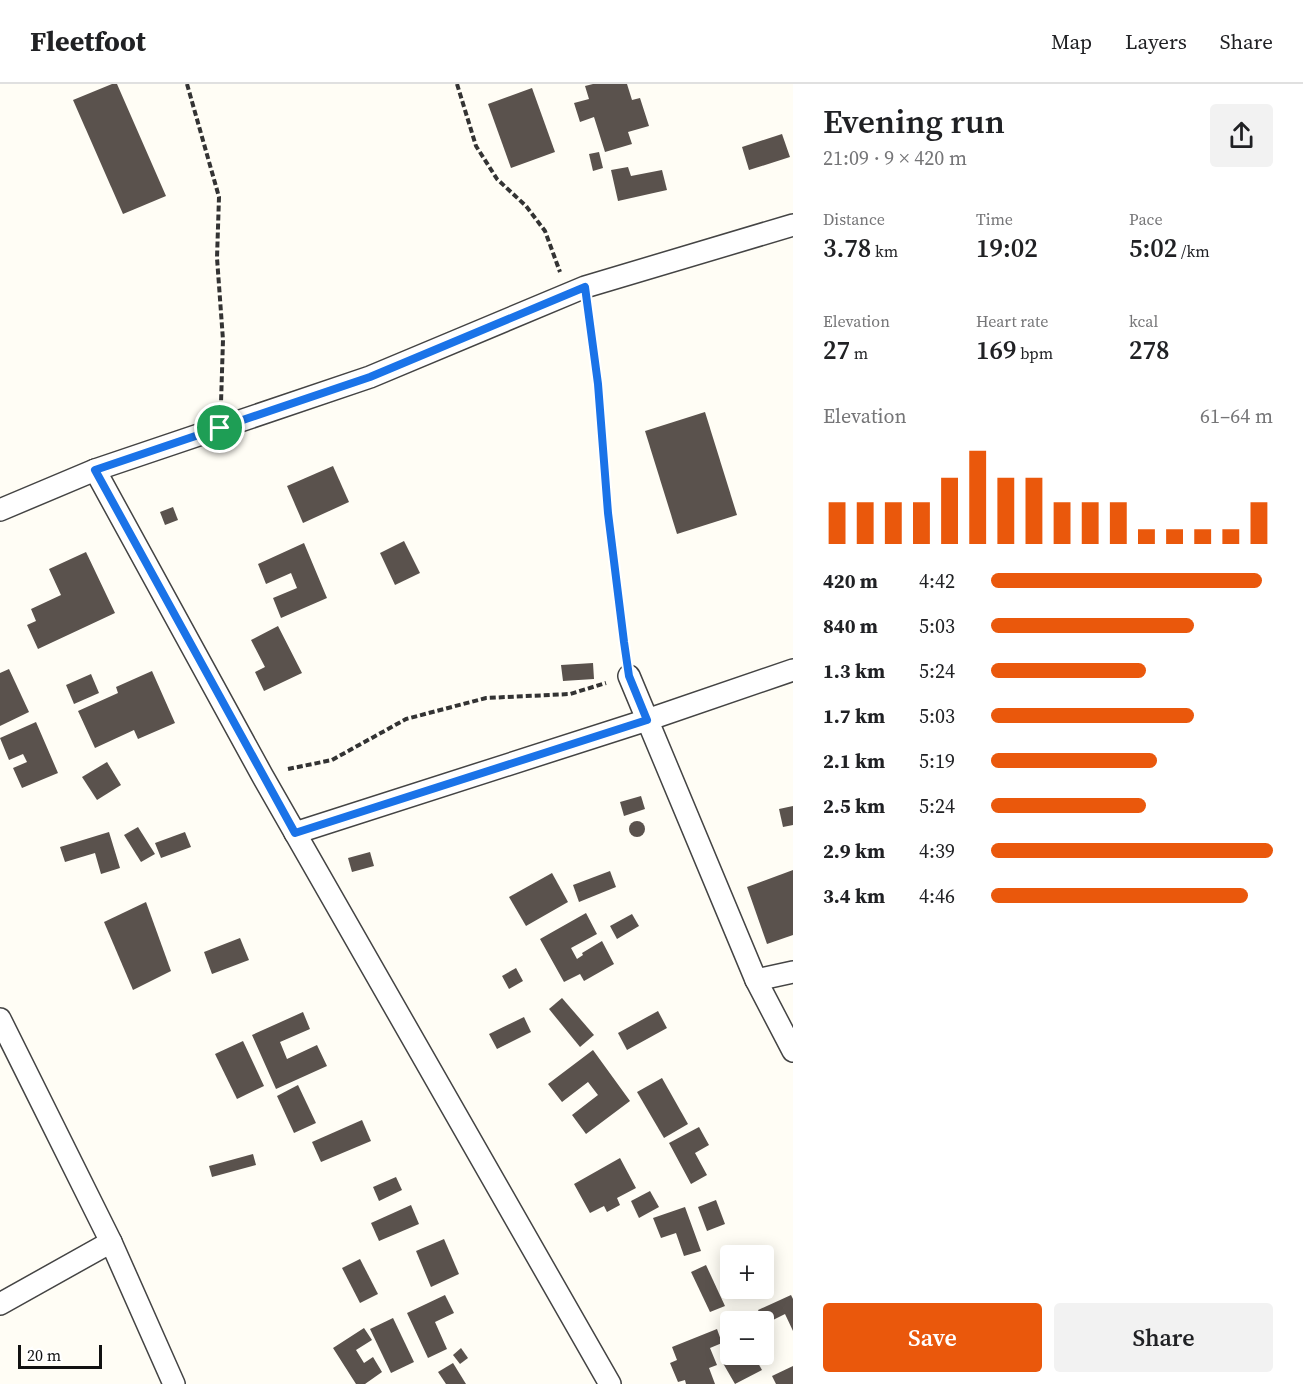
<!DOCTYPE html>
<meta charset="utf-8">
<style>
:root{--surface:#fff;--page:#f2f2f2;--text:#202124;--muted:#757577;--line:#e0e0e0;--accent:#ea580c}
body{margin:0;font-family:"Source Serif 4",serif;background:var(--page);color:var(--text);height:100vh;display:flex;flex-direction:column;font-size:22px;white-space:nowrap}
*{box-sizing:border-box;margin:0}
p{font-size:20px;color:var(--muted)}
.icon{flex:none;width:33px;height:33px;fill:none;stroke:currentColor;stroke-width:2;stroke-linecap:round;stroke-linejoin:round}
.map{position:relative;flex:1;overflow:hidden}
.side{display:flex;flex-direction:column;background:var(--surface);width:510px}
.side>*{flex:none}
.controls{position:absolute;left:720px;top:1161px;display:grid;gap:12px}
.controls a{display:grid;place-items:center;width:54px;height:54px;border-radius:6px;background:var(--surface);box-shadow:0 3px 15px #0003;font-size:30px}
.scale{position:absolute;left:18px;bottom:15px;width:84px;box-sizing:border-box;padding-left:6px;border:3px solid #111;border-top:0;font-size:16px;line-height:21px;white-space:nowrap;color:#111;-webkit-text-stroke:4px #fff;paint-order:stroke}
.pin{position:absolute;display:grid;place-items:center;width:51px;height:51px;color:#fff;margin:-26px;border:3px solid #fff;border-radius:50%;box-shadow:0 2px 6px #0007}
.round{display:grid;place-items:center;flex:none;width:63px;height:63px;border-radius:6px;background:var(--page)}
.headline{display:flex;align-items:center;justify-content:space-between;height:102px;padding:0 30px}
h1{font-size:33px;font-weight:600;line-height:45px}
.metrics{display:grid;grid-template-columns:repeat(3,1fr);gap:9px;height:102px;padding:6px 30px}
.metrics div{display:grid;align-content:center}
.metrics b{font-size:26px;font-weight:600}
.metrics small{font-size:16px;font-weight:400}
.metrics p{font-size:16px}
.chart{height:168px;padding:12px 30px}
.chart p{display:flex;justify-content:space-between}
.chart svg{width:100%;height:108px;margin-top:6px;stroke:var(--accent);stroke-width:6}
.cta{display:flex;gap:12px;margin-top:auto;padding:12px 30px}
.cta a{flex:1;height:69px;border-radius:6px;background:var(--accent);color:#fff;font-size:24px;font-weight:600;line-height:69px;text-align:center}
.cta a+a{background:var(--page);color:var(--text)}
ul{padding:0 30px;list-style:none;font-size:20px}
li{display:grid;grid-template-columns:96px 72px 1fr;align-items:center;height:45px}
li i{height:15px;border-radius:8px;background:var(--accent)}
header{display:flex;align-items:center;gap:36px;box-sizing:border-box;height:84px;padding:0 30px;background:var(--surface);border-bottom:2px solid var(--line)}
header strong{font-size:28px}
nav{display:flex;gap:33px;margin-inline-start:auto;font-size:21px}
main{display:flex;flex:1;min-height:0}
.map>svg:first-child{display:block}
</style>
<header>
<strong>Fleetfoot</strong>
<nav><a>Map</a><a>Layers</a><a>Share</a></nav>
</header>
<main>
<div class="map">
<svg width="793" height="1300" viewBox="0 0 793 1300">
<rect width="100%" height="100%" fill="#fffdf5"/>
<g fill="#5a524d">
<path d="M 112,0 L 117,0 L 166,112 L 123,130 L 73,16 Z"/>
<path d="M 593,0 L 627,0 L 632,16 L 640,14 L 649,42 L 628,48 L 632,60 L 605,68 L 594,33 L 580,38 L 574,19 L 589,15 L 585,2 Z"/>
<path d="M 532,4 L 555,68 L 511,84 L 488,20 Z"/>
<path d="M 782,50 L 790,73 L 749,86 L 742,63 Z"/>
<path d="M 599,68 L 603,84 L 593,87 L 589,70 Z"/>
<path d="M 628,83 L 631,92 L 662,86 L 667,106 L 618,117 L 611,86 Z"/>
<path d="M 705,328 L 737,431 L 677,450 L 645,347 Z"/>
<path d="M 333,382 L 349,418 L 303,439 L 287,402 Z"/>
<path d="M 173,423 L 178,436 L 165,441 L 160,428 Z"/>
<path d="M 404,457 L 420,489 L 395,501 L 380,469 Z"/>
<path d="M 304,459 L 327,514 L 281,534 L 273,514 L 297,504 L 291,489 L 266,500 L 258,480 Z"/>
<path d="M 86,468 L 115,529 L 38,565 L 27,541 L 36,537 L 31,525 L 61,511 L 49,485 Z"/>
<path d="M 278,542 L 302,589 L 264,607 L 255,588 L 265,583 L 251,556 Z"/>
<path d="M 593,579 L 594,595 L 563,597 L 561,581 Z"/>
<path d="M 9,585 L 29,628 L 0,642 L 0,589 Z"/>
<path d="M 152,587 L 175,639 L 138,655 L 134,646 L 95,664 L 78,627 L 118,609 L 116,603 Z"/>
<path d="M 91,590 L 99,609 L 74,620 L 66,601 Z"/>
<path d="M 36,638 L 58,689 L 22,704 L 13,684 L 27,678 L 23,670 L 9,676 L 0,654 Z"/>
<path d="M 107,678 L 121,701 L 97,716 L 82,693 Z"/>
<path d="M 641,712 L 645,725 L 624,732 L 620,718 Z"/>
<path d="M 793,722 L 793,741 L 783,743 L 779,725 Z"/>
<circle cx="637" cy="745" r="8"/>
<path d="M 138,743 L 155,770 L 141,778 L 124,751 Z"/>
<path d="M 109,748 L 120,784 L 101,790 L 95,769 L 65,778 L 60,763 Z"/>
<path d="M 185,748 L 191,763 L 161,774 L 155,759 Z"/>
<path d="M 370,768 L 374,782 L 352,788 L 348,774 Z"/>
<path d="M 793,786 L 793,851 L 767,860 L 747,803 Z"/>
<path d="M 610,787 L 616,803 L 579,818 L 573,801 Z"/>
<path d="M 552,789 L 568,818 L 526,842 L 509,813 Z"/>
<path d="M 146,818 L 171,887 L 133,906 L 104,838 Z"/>
<path d="M 586,829 L 597,850 L 571,864 L 577,875 L 583,871 L 582,869 L 602,857 L 614,880 L 584,897 L 580,890 L 564,898 L 540,855 Z"/>
<path d="M 632,830 L 639,842 L 617,855 L 610,842 Z"/>
<path d="M 240,854 L 249,876 L 212,890 L 204,868 Z"/>
<path d="M 516,884 L 523,897 L 509,905 L 502,892 Z"/>
<path d="M 562,914 L 594,951 L 580,963 L 549,925 Z"/>
<path d="M 658,927 L 667,944 L 627,966 L 618,949 Z"/>
<path d="M 303,928 L 310,945 L 280,958 L 287,975 L 317,961 L 327,982 L 276,1005 L 252,951 Z"/>
<path d="M 524,933 L 531,948 L 497,965 L 489,950 Z"/>
<path d="M 243,957 L 264,1002 L 237,1015 L 215,970 Z"/>
<path d="M 593,966 L 630,1017 L 586,1050 L 572,1031 L 598,1011 L 588,998 L 562,1018 L 548,1000 Z"/>
<path d="M 662,994 L 688,1040 L 664,1054 L 637,1008 Z"/>
<path d="M 298,1001 L 316,1039 L 294,1049 L 277,1012 Z"/>
<path d="M 362,1036 L 371,1057 L 321,1078 L 312,1058 Z"/>
<path d="M 699,1043 L 709,1061 L 695,1069 L 707,1091 L 691,1100 L 669,1059 Z"/>
<path d="M 253,1070 L 256,1081 L 212,1093 L 209,1082 Z"/>
<path d="M 620,1074 L 636,1104 L 617,1114 L 620,1121 L 607,1128 L 604,1122 L 590,1129 L 574,1100 Z"/>
<path d="M 396,1093 L 402,1106 L 379,1117 L 373,1103 Z"/>
<path d="M 650,1107 L 659,1123 L 639,1134 L 631,1117 Z"/>
<path d="M 716,1116 L 725,1140 L 707,1147 L 698,1123 Z"/>
<path d="M 411,1121 L 419,1140 L 379,1157 L 371,1139 Z"/>
<path d="M 685,1123 L 701,1167 L 684,1172 L 676,1149 L 661,1154 L 653,1134 Z"/>
<path d="M 444,1155 L 459,1190 L 431,1203 L 416,1167 Z"/>
<path d="M 360,1175 L 378,1210 L 360,1219 L 342,1184 Z"/>
<path d="M 706,1181 L 725,1222 L 710,1228 L 691,1188 Z"/>
<path d="M 445,1211 L 454,1229 L 435,1238 L 447,1265 L 428,1274 L 407,1229 Z"/>
<path d="M 791,1211 L 793,1215 L 793,1247 L 785,1230 L 765,1240 L 758,1226 Z"/>
<path d="M 393,1234 L 414,1278 L 391,1289 L 370,1245 Z"/>
<path d="M 364,1244 L 372,1256 L 356,1266 L 364,1279 L 373,1273 L 382,1288 L 365,1300 L 356,1300 L 333,1264 Z"/>
<path d="M 717,1245 L 722,1259 L 710,1264 L 717,1281 L 709,1284 L 715,1300 L 686,1300 L 685,1296 L 678,1298 L 670,1279 L 677,1276 L 672,1263 Z"/>
<path d="M 730,1247 L 730,1267 L 722,1252 Z"/>
<path d="M 461,1264 L 468,1274 L 460,1280 L 453,1271 Z"/>
<path d="M 730,1268 L 730,1270 L 753,1270 L 762,1286 L 735,1300 L 720,1274 Z"/>
<path d="M 453,1279 L 466,1300 L 446,1300 L 438,1288 Z"/>
<path d="M 793,1282 L 793,1300 L 776,1300 L 772,1292 Z"/>
</g>
<g fill="none" stroke-linecap="round" stroke-linejoin="round">
<defs>
<g id="street">
<path d="M 95,386 L 262,691 L 610,1300"/>
<path d="M 0,426 L 95,386 L 370,293 L 585,203 L 793,141"/>
<path d="M 629,592 L 756,896 L 793,967"/>
<path d="M 295,749 L 647,636 L 793,586"/>
<path d="M 756,896 L 793,888"/>
<path d="M 0,935 L 111,1158 L 174,1300"/>
<path d="M 0,1220 L 111,1158"/>
</g>
</defs>
<use href="#street" stroke="#444" stroke-width="24"/>
<g stroke="#333" stroke-width="4" stroke-dasharray="6 3" stroke-linecap="butt">
<path d="M 187,0 L 219,113 L 217,174 L 223,256 L 221,319"/>
<path d="M 457,0 L 476,62 L 497,95 L 526,122 L 545,147 L 560,188"/>
<path d="M 588,228 C 603,341 608,456 625,569"/>
<path d="M 288,685 L 332,676 L 406,635 L 486,614 L 570,610 L 606,599"/>
</g>
<use href="#street" stroke="#fff" stroke-width="21"/>
</g>
<g fill="none" stroke-linecap="round" stroke-linejoin="round">
<defs>
<path id="route" d="M 585,203 L 598,300 L 608,429 L 624,558 L 629,592 L 647,636 L 295,749 L 95,386 L 370,293 Z"/>
</defs>
<use href="#route" stroke="#fff" stroke-width="12"/>
<use href="#route" stroke="#1a73e8" stroke-width="8"/>
</g>
</svg>
<div class="controls">
<a>+</a>
<a>−</a>
</div>
<div class="scale">20 m</div>
<div class="pin" style="left:220px;top:344px;background:#1e9e55"><svg class="icon" aria-label="arrive" viewBox="0 0 24 24"><path d="M6 21V4h12l-3 4 3 4H6"/></svg></div>
</div>
<section class="side">
<div class="headline"><div><h1>Evening run</h1><p>21:09 · 9 × 420 m</p></div><a class="round"><svg class="icon" aria-label="share" viewBox="0 0 24 24"><path d="M12 15V3M7 8l5-5 5 5M5 13v7h14v-7"/></svg></a></div>
<div class="metrics">
<div><p>Distance</p><b>3.78<small> km</small></b></div>
<div><p>Time</p><b>19:02</b></div>
<div><p>Pace</p><b>5:02<small> /km</small></b></div>
</div>
<div class="metrics">
<div><p>Elevation</p><b>27<small> m</small></b></div>
<div><p>Heart rate</p><b>169<small> bpm</small></b></div>
<div><p>kcal</p><b>278</b></div>
</div>
<div class="chart"><p><span>Elevation</span>61–64 m</p>
<svg viewBox="0 0 160 44" preserveAspectRatio="none"><path d="M5 44V27M15 44V27M25 44V27M35 44V27M45 44V17M55 44V6M65 44V17M75 44V17M85 44V27M95 44V27M105 44V27M115 44V38M125 44V38M135 44V38M145 44V38M155 44V27"/></svg>
</div>
<ul>
<li><b>420 m</b>4:42<i style="width:96%"></i></li>
<li><b>840 m</b>5:03<i style="width:72%"></i></li>
<li><b>1.3 km</b>5:24<i style="width:55%"></i></li>
<li><b>1.7 km</b>5:03<i style="width:72%"></i></li>
<li><b>2.1 km</b>5:19<i style="width:59%"></i></li>
<li><b>2.5 km</b>5:24<i style="width:55%"></i></li>
<li><b>2.9 km</b>4:39<i style="width:100%"></i></li>
<li><b>3.4 km</b>4:46<i style="width:91%"></i></li>
</ul>
<div class="cta"><a>Save</a><a>Share</a></div>
</section>
</main>
